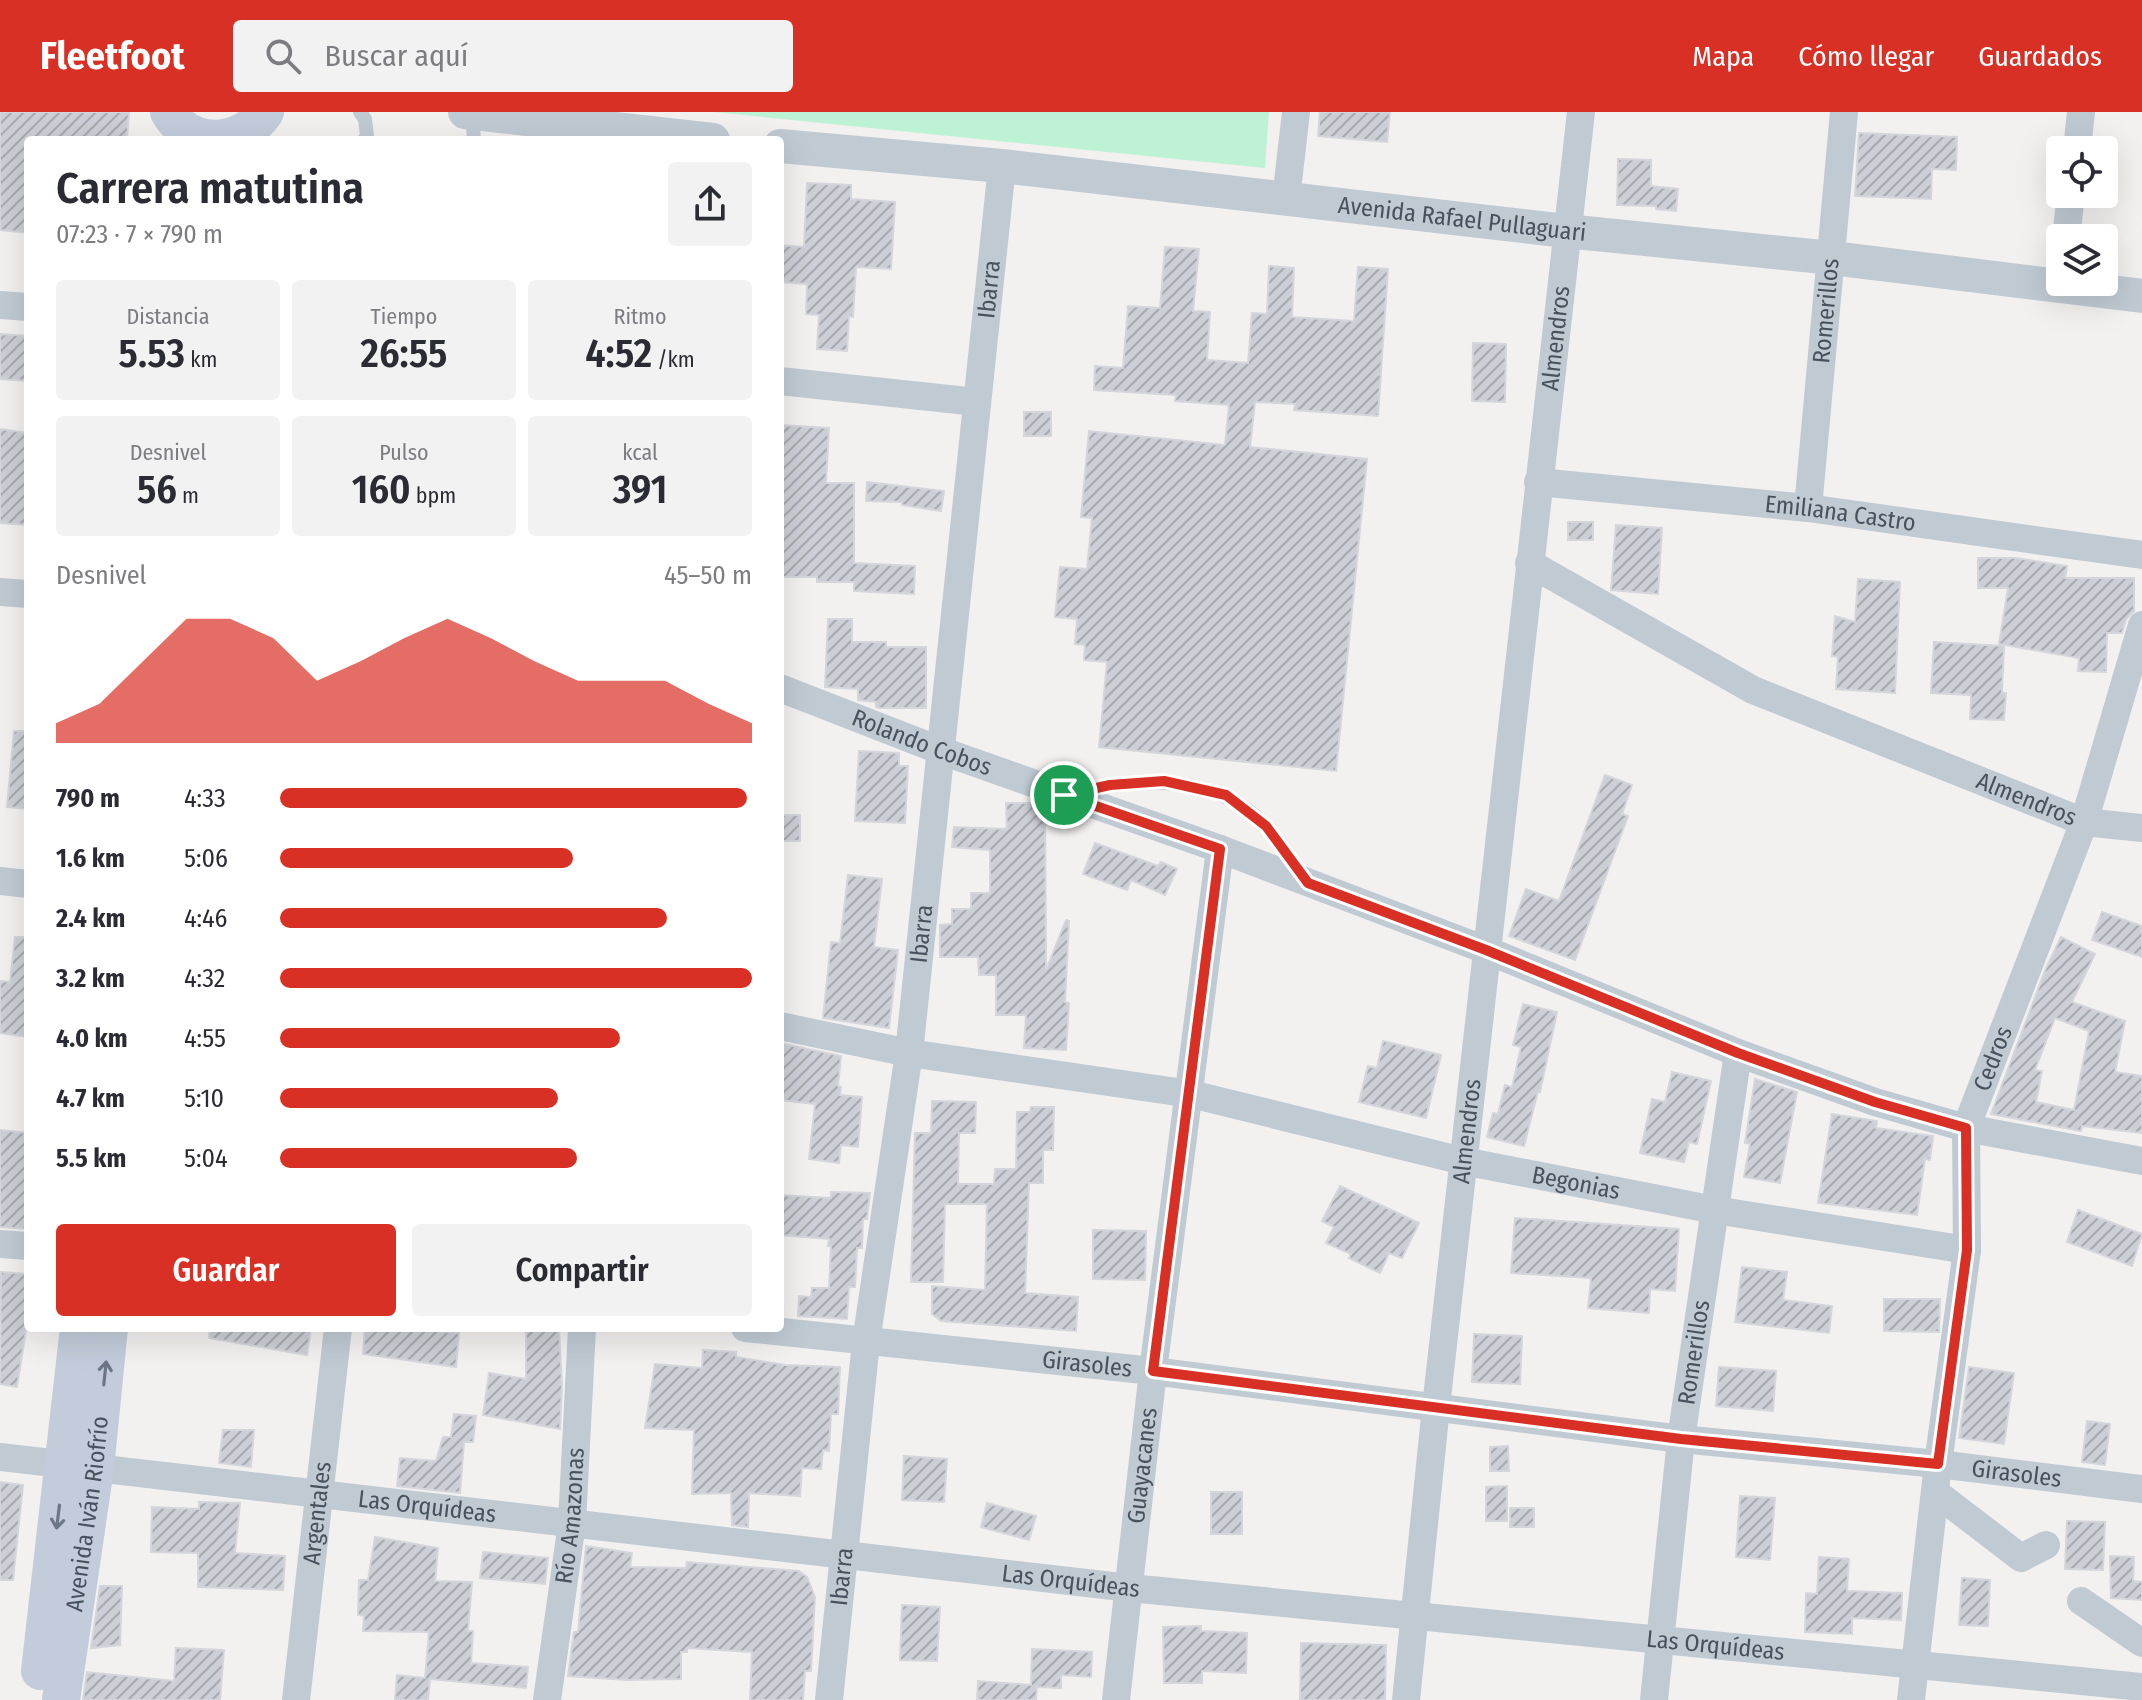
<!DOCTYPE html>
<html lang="es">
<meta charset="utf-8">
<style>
:root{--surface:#fff;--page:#f2f2f3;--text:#2b2b33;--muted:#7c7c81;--accent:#d93025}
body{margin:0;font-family:"Fira Sans Condensed",sans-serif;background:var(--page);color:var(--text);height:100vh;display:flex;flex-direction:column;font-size:30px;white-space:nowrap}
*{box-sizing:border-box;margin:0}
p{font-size:26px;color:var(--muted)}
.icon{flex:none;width:44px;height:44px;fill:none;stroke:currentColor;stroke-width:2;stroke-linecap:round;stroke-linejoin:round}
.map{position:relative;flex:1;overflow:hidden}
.details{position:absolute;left:24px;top:24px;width:760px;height:1196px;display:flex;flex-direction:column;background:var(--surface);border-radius:8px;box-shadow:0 8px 32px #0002}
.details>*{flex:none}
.buttons{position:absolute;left:2046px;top:24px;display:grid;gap:16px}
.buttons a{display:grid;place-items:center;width:72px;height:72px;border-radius:8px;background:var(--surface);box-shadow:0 8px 32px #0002;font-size:40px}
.pin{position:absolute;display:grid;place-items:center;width:68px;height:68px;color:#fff;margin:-34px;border:4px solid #fff;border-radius:50%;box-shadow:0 2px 8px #0007}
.round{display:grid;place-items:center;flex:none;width:84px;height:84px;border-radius:8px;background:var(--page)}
.overview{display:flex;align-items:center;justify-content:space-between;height:136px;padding:0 32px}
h1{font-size:44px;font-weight:600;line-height:60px}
.metrics{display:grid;grid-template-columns:repeat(3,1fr);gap:12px;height:136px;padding:8px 32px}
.metrics div{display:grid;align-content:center;border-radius:8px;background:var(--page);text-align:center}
.metrics b{font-size:40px;font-weight:600}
.metrics small{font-size:22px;font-weight:400}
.metrics p{font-size:22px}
.chart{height:224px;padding:16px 32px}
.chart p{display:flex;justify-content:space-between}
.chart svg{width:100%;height:144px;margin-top:8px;fill:var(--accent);opacity:.7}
.action{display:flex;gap:16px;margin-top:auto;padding:16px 32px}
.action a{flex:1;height:92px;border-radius:8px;background:var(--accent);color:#fff;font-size:32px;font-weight:600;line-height:92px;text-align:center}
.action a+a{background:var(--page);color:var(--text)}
ul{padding:0 32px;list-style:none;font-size:26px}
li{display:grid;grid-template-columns:128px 96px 1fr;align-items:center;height:60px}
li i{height:20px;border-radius:10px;background:var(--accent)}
header{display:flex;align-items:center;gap:48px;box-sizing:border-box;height:112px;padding:0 40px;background:var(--accent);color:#fff}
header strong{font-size:38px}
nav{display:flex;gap:44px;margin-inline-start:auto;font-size:28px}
.search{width:560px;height:72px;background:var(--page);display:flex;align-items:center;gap:20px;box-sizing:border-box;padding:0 28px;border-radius:8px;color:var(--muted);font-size:30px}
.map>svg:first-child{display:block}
</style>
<header>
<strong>Fleetfoot</strong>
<div class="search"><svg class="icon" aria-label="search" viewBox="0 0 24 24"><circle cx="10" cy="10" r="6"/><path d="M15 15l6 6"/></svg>Buscar aquí</div>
<nav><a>Mapa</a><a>Cómo llegar</a><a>Guardados</a></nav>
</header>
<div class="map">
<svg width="2142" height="1588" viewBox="0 0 2142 1588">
<defs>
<pattern id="building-hatch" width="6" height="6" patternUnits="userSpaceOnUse" patternTransform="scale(2)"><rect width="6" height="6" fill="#cccfd5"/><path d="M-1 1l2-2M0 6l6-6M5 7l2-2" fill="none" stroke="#a7abb0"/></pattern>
</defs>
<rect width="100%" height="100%" fill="#f3f0f0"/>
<path fill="#bdf2d5" d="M 714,0 L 1269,0 L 1265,56 Z"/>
<g fill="url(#building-hatch)" stroke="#d4d6dc" stroke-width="2" fill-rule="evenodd">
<path d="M 0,0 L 129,0 L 127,28 L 28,28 L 28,121 L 0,118 Z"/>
<path d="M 1320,0 L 1390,0 L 1387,30 L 1318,24 Z"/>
<path d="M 1859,21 L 1957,25 L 1956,58 L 1932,57 L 1931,87 L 1855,84 Z"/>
<path d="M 1618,47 L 1651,48 L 1651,74 L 1678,77 L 1676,99 L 1656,97 L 1656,94 L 1617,93 Z"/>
<path d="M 807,71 L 851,73 L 851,87 L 895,90 L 891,157 L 856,155 L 853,205 L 849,204 L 847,239 L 817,237 L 819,203 L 806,202 L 807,172 L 780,170 L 780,133 L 804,135 Z"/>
<path d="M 1165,135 L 1199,137 L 1193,199 L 1210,200 L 1207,248 L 1248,251 L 1252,201 L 1267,202 L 1269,154 L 1294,156 L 1292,205 L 1354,209 L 1358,155 L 1388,157 L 1378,304 L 1294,298 L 1295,292 L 1255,290 L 1250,335 L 1367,347 L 1336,659 L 1099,635 L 1107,550 L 1084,548 L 1085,533 L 1075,532 L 1077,507 L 1055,505 L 1060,455 L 1087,457 L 1092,406 L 1081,405 L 1089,319 L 1225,333 L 1229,293 L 1175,289 L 1176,283 L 1094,278 L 1095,254 L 1123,256 L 1128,194 L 1160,196 Z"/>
<path d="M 0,222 L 28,224 L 28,269 L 0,267 Z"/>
<path d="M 1473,231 L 1506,232 L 1505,290 L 1472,289 Z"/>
<rect x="1024" y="300" width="27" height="24"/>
<path d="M 780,313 L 829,316 L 826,371 L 854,371 L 854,451 L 915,454 L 914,482 L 854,479 L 854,470 L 817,470 L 817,465 L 780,465 Z"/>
<path d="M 0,317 L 28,321 L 27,413 L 0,411 Z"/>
<path d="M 867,370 L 944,379 L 941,399 L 902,393 L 902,390 L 866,389 Z"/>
<rect x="1568" y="410" width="25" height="18"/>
<path d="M 1616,413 L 1662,416 L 1658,482 L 1611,478 Z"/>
<path d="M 1978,446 L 2016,446 L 2067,454 L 2065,466 L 2134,466 L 2134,499 L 2126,507 L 2122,521 L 2107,521 L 2106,560 L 2078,559 L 2079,546 L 1999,532 L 2008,476 L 1978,476 Z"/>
<path d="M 1858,467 L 1900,470 L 1895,581 L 1836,577 L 1838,545 L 1832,544 L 1835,504 L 1855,510 Z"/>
<path d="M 828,507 L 852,507 L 852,530 L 886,530 L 886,535 L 926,535 L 926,596 L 879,596 L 876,595 L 876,590 L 858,588 L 858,577 L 825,575 Z"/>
<path d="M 1934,530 L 2004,534 L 2002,581 L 2006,581 L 2004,608 L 1970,607 L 1971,583 L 1931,581 Z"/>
<path d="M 14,619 L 28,619 L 28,697 L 7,695 Z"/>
<path d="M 859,639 L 899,641 L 899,654 L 908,654 L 905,711 L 855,709 Z"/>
<path d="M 1605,663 L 1632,673 L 1622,702 L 1628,704 L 1575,848 L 1509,824 L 1526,777 L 1559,789 Z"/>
<path d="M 1006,691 L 1038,691 L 1045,693 L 1046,858 L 1066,808 L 1069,809 L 1065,890 L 1069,891 L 1066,938 L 1024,936 L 1026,903 L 996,903 L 996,863 L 979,863 L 978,845 L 940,845 L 940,813 L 952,812 L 952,797 L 971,797 L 971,781 L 990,781 L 990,738 L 952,735 L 954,715 L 1007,717 Z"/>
<rect x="780" y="703" width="20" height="26"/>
<path d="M 1095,731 L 1158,754 L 1161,750 L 1177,757 L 1165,783 L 1131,768 L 1127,778 L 1083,762 Z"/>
<path d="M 848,763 L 882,767 L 874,835 L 898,838 L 889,916 L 823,906 L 831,830 L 840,831 Z"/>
<path d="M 2102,800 L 2142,814 L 2142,845 L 2092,828 Z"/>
<path d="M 15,825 L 28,825 L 28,925 L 0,921 L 0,869 L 10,870 Z"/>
<path d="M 2061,825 L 2095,842 L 2072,890 L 2125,909 L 2115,960 L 2142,964 L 2142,1021 L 2082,1014 L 2081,1019 L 1991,1002 L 2046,856 ZM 2055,906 L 2089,919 L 2074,998 L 2036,990 L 2042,959 L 2035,958 Z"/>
<path d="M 1523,892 L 1557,900 L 1540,980 L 1538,979 L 1524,1034 L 1487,1025 L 1493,1001 L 1498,1002 L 1505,973 L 1512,975 L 1521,935 L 1513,933 Z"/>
<path d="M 1383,929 L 1441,943 L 1426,1006 L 1359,990 L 1368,954 L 1377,956 Z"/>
<path d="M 780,931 L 841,944 L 838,974 L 841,975 L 840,983 L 862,985 L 858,1035 L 841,1033 L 839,1051 L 809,1047 L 815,992 L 780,988 Z"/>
<path d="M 1672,960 L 1711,969 L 1697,1032 L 1689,1030 L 1684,1050 L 1640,1041 L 1652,987 L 1665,990 Z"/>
<path d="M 1755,967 L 1797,980 L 1780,1071 L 1744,1065 L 1750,1032 L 1745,1031 Z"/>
<path d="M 932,989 L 976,990 L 975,1021 L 959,1021 L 958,1072 L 994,1072 L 995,1057 L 1016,1057 L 1017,1000 L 1030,1000 L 1031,995 L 1054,995 L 1053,1038 L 1043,1038 L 1043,1071 L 1029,1071 L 1025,1181 L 1078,1185 L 1076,1219 L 941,1209 L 932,1202 L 932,1174 L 985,1178 L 987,1092 L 945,1092 L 943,1170 L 911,1170 L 915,1021 L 931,1021 Z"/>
<path d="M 1832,1002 L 1877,1009 L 1876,1016 L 1933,1024 L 1930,1048 L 1925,1047 L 1917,1103 L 1818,1091 Z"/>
<path d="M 0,1018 L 28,1021 L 28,1117 L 0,1115 Z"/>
<path d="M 1340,1074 L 1419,1111 L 1402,1146 L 1389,1141 L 1380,1161 L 1349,1146 L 1351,1142 L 1326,1131 L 1334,1115 L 1322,1109 Z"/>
<path d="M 831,1080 L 870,1081 L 867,1107 L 863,1107 L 862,1136 L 857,1136 L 855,1175 L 849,1175 L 847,1207 L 798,1204 L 799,1184 L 811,1185 L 812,1176 L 829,1176 L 831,1134 L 828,1134 L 829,1127 L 780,1123 L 780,1083 L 831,1086 Z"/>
<path d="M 2078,1098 L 2142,1122 L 2132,1154 L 2067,1130 Z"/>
<path d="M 1515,1106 L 1679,1117 L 1675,1179 L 1650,1177 L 1649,1201 L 1588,1196 L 1591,1166 L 1511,1161 Z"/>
<path d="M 1093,1118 L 1146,1119 L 1145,1168 L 1093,1167 Z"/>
<path d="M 1742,1155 L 1787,1160 L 1783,1188 L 1832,1194 L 1829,1221 L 1735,1210 Z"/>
<path d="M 1,1160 L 28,1162 L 28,1205 L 17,1275 L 0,1272 Z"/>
<path d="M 1884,1187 L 1940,1187 L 1939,1220 L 1884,1219 Z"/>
<path d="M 210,1216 L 311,1216 L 307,1243 L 209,1226 Z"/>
<path d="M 365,1216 L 403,1216 L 459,1221 L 456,1255 L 363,1242 Z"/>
<path d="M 526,1216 L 559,1216 L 562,1273 L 560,1317 L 483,1303 L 489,1261 L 526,1267 Z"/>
<path d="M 1474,1222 L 1522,1224 L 1520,1272 L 1472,1270 Z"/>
<path d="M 703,1238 L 736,1240 L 736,1245 L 785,1253 L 840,1255 L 838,1302 L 831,1302 L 829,1339 L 823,1338 L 821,1357 L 802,1356 L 800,1384 L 749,1381 L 748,1415 L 732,1413 L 731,1381 L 692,1382 L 694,1318 L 645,1316 L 655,1252 L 702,1256 Z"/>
<path d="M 1719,1255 L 1776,1259 L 1773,1299 L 1716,1294 Z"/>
<path d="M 1969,1255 L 2014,1261 L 2004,1332 L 1959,1326 Z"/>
<path d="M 454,1302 L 476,1304 L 473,1330 L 464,1330 L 460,1381 L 397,1374 L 400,1346 L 436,1349 L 443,1325 L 451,1325 Z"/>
<path d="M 2087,1309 L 2110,1312 L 2105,1353 L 2082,1350 Z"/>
<path d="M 223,1318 L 254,1318 L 251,1355 L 219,1351 Z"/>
<path d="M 1508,1334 L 1509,1359 L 1490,1359 L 1490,1335 Z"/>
<path d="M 904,1344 L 947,1347 L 944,1390 L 902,1388 Z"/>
<path d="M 0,1370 L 23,1373 L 13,1468 L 0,1468 Z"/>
<path d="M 1507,1374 L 1507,1409 L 1486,1409 L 1486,1375 Z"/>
<rect x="1211" y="1380" width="31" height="42"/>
<path d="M 1740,1384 L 1775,1386 L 1770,1448 L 1736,1445 Z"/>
<path d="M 199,1390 L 240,1391 L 235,1441 L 285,1444 L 283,1478 L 198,1475 L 198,1441 L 151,1440 L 152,1395 L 199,1397 Z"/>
<path d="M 987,1391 L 1036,1404 L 1029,1428 L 981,1415 Z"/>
<rect x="1510" y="1396" width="24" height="19"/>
<path d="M 2067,1409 L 2105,1410 L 2103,1458 L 2065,1457 Z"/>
<path d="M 375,1425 L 438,1436 L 435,1469 L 472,1470 L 468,1519 L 473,1519 L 471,1551 L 528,1555 L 526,1576 L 430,1567 L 428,1588 L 395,1588 L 397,1563 L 425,1566 L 429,1520 L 363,1519 L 364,1504 L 358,1503 L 359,1468 L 368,1468 Z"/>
<path d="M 586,1434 L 632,1441 L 630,1455 L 686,1456 L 687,1450 L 799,1459 L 807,1465 L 815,1485 L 811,1559 L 805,1559 L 803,1588 L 750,1588 L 752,1540 L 687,1536 L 687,1540 L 681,1540 L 681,1567 L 627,1568 L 568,1564 L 574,1520 L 578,1520 Z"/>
<path d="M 483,1440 L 548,1446 L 545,1472 L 480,1466 Z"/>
<path d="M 2110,1444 L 2134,1445 L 2133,1469 L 2142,1470 L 2142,1488 L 2111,1486 Z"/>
<path d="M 1819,1445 L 1849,1447 L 1847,1479 L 1902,1481 L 1901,1508 L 1852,1506 L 1852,1522 L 1805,1520 L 1806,1481 L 1817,1482 Z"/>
<path d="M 1962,1466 L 1990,1468 L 1988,1514 L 1959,1513 Z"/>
<path d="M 100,1474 L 122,1474 L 120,1533 L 91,1536 Z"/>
<path d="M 902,1493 L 940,1495 L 937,1549 L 900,1548 Z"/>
<path d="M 1201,1514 L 1201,1519 L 1247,1521 L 1246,1561 L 1202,1559 L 1202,1571 L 1164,1571 L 1163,1515 Z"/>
<path d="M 1301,1531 L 1386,1533 L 1385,1588 L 1300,1588 Z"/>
<path d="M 176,1536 L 224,1538 L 220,1588 L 83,1588 L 87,1560 L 174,1569 Z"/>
<path d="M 1032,1537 L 1092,1540 L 1091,1565 L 1061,1563 L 1061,1576 L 1037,1575 L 1036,1588 L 977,1588 L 978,1569 L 1031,1573 Z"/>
</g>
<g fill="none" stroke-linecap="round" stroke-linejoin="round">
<g stroke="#c0cad3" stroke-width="14">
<path d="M 360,0 L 365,7 L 367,24 L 364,28"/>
<path d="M 472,1 L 474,28"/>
<path d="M 1074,680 C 1141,667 1215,660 1266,714 C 1280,729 1291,748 1303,764"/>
</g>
<g stroke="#c0cad3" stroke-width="28">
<path d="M 2077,38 L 2081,0"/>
<path d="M 1286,87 L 1296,0"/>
<path d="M 2066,126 L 2071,82"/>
<path d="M 0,193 L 28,195"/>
<path d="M 780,269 L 977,290"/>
<path id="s1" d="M 1538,370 L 1808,396 L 2142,443"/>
<path id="s2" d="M 1808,396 L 1844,0"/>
<path id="s3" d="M 1529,451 L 1753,578 L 2084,710 L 2142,716"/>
<path d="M 0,480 L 28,482"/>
<path id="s4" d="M 780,576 L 939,638 L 1220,737 L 1486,838 L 1738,941 L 1875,990 L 1966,1016 L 2142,1049"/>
<path d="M 0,769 L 28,772"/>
<path id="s5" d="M 780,914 L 909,941 L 1191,982 L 1463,1049 L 1715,1098 L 1967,1138"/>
<path d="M 0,1132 L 28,1134"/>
<path id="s6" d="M 745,1216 L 1153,1259 L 1681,1327 L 1938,1352 L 2142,1377"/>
<path id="s7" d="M 0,1345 L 1130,1476 L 2142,1575"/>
<path d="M 1935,1380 L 2021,1446 L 2046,1433"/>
<path d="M 2081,1489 L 2142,1531"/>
<path id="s8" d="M 296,1588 L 338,1216"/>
<path id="s9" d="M 547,1588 L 572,1411 L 582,1216"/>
<path id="s10" d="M 829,1588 L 866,1230 L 909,941 L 1002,54"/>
<path id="s11" d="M 1116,1588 L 1153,1259 L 1220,737"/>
<path id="s12" d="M 1406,1588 L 1436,1295 L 1581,0"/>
<path id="s13" d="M 1654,1588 L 1681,1327 L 1738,941"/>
<path id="s14" d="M 1911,1588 L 1938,1352 L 1967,1138 L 1966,1016 L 2084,710 L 2142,513"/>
</g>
<g stroke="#c0cad3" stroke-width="34">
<path d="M 465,0 L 713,28"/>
<path id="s15" d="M 780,34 L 1002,54 L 1566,119 L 1832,146 L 2142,184"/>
</g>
<g stroke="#c2ccda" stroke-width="38">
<path d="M 169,0 C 190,37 242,34 265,0"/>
<path d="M 40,1559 L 79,1216"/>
<path id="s16" d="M 61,1588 L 95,1356 L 109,1216"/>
</g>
</g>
<defs><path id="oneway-shaft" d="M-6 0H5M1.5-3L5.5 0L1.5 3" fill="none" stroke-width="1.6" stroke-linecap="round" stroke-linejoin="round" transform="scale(2)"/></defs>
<g stroke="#6c7784">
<use href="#oneway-shaft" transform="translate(105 1261) rotate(-84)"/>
<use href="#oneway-shaft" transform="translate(58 1405) rotate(97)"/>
</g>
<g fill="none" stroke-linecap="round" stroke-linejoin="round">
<defs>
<path id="route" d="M 1164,669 L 1226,683 L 1266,714 L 1308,771 L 1486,838 L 1738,941 L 1875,990 L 1966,1016 L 1967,1138 L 1938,1352 L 1681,1327 L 1153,1259 L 1220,737 L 1064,683 L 1110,673 Z"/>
</defs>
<use href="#route" stroke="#fff" stroke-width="16"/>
<use href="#route" stroke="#d93025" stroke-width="10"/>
</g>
<g text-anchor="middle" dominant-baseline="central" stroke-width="6" stroke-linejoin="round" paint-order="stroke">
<g font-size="24" fill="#47525f" stroke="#fff">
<text stroke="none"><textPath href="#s15" startOffset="686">Avenida Rafael Pullaguari</textPath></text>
<text stroke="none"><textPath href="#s10" startOffset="1420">Ibarra</textPath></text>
<text stroke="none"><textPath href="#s2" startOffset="198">Romerillos</textPath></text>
<text stroke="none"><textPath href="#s12" startOffset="1370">Almendros</textPath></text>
<text stroke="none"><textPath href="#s1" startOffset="304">Emiliana Castro</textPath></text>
<text stroke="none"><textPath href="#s4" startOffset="152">Rolando Cobos</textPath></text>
<text stroke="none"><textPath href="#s3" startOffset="552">Almendros</textPath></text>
<text stroke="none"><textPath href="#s10" startOffset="772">Ibarra</textPath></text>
<text stroke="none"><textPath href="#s14" startOffset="650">Cedros</textPath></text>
<text stroke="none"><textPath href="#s12" startOffset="572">Almendros</textPath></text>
<text stroke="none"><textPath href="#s5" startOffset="812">Begonias</textPath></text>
<text stroke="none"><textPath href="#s13" startOffset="350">Romerillos</textPath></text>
<text stroke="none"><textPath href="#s6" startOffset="344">Girasoles</textPath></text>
<text stroke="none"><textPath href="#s11" startOffset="236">Guayacanes</textPath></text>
<text stroke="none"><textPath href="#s6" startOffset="1280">Girasoles</textPath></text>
<text stroke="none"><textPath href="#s7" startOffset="430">Las Orquídeas</textPath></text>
<text stroke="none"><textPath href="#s16" startOffset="188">Avenida Iván Riofrío</textPath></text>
<text stroke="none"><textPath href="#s8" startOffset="188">Argentales</textPath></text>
<text stroke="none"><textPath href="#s9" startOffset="186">Río Amazonas</textPath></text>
<text stroke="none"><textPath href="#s10" startOffset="124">Ibarra</textPath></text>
<text stroke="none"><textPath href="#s7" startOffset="1078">Las Orquídeas</textPath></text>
<text stroke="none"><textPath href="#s7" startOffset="1726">Las Orquídeas</textPath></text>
</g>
</g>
</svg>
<div class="buttons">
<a><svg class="icon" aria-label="locate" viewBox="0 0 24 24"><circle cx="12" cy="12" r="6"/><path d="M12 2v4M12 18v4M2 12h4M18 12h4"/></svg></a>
<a><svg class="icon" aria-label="layers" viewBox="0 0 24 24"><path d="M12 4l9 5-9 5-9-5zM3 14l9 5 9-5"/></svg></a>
</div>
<div class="pin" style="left:1064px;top:683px;background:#1e9e55"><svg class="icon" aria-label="arrive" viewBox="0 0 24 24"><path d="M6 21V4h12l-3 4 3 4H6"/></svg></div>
<section class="details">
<div class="overview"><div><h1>Carrera matutina</h1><p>07:23 · 7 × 790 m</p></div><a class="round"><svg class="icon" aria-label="share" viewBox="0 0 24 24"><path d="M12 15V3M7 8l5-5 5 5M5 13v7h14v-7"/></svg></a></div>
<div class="metrics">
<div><p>Distancia</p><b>5.53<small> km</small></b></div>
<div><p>Tiempo</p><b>26:55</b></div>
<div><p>Ritmo</p><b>4:52<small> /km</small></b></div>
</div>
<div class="metrics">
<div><p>Desnivel</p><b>56<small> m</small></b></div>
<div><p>Pulso</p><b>160<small> bpm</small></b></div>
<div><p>kcal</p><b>391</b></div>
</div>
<div class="chart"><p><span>Desnivel</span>45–50 m</p>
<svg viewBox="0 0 160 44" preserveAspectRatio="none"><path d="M0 44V38L10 32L20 19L30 6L40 6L50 12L60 25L70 19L80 12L90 6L100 12L110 19L120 25L130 25L140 25L150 32L160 38V44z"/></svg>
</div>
<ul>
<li><b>790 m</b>4:33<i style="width:99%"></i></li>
<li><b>1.6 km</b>5:06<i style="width:62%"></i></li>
<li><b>2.4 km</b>4:46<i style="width:82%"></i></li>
<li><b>3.2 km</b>4:32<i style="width:100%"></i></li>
<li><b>4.0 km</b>4:55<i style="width:72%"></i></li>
<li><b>4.7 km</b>5:10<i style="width:59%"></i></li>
<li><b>5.5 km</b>5:04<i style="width:63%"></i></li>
</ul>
<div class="action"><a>Guardar</a><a>Compartir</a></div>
</section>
</div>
